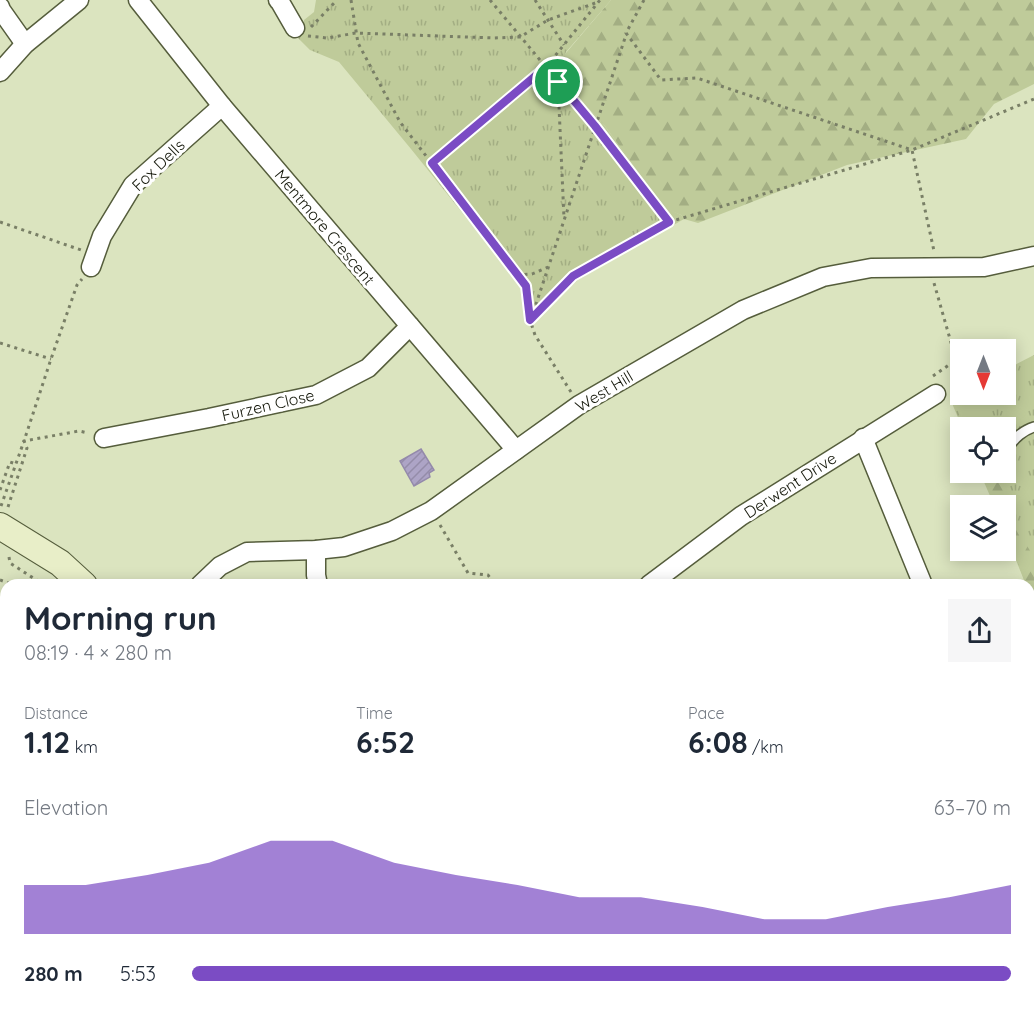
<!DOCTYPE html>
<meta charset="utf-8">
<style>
:root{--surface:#fff;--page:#f6f6f7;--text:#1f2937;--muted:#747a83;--accent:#7b4cc4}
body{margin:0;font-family:Quicksand,sans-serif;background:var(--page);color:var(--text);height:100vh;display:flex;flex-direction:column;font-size:22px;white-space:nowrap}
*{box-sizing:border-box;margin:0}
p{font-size:20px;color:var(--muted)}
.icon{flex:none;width:33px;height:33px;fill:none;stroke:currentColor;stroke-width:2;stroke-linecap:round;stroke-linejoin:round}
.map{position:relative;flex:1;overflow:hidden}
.side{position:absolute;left:0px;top:579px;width:1035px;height:430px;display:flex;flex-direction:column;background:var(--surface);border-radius:18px 18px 0 0;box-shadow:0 3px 15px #0003}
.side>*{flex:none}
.needle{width:39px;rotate:180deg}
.controls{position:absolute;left:950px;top:339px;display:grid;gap:12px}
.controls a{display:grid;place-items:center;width:66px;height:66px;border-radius:0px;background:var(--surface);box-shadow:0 3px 15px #0003;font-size:30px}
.pin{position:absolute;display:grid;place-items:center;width:51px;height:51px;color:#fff;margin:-26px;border:3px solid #fff;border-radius:50%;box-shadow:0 2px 6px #0007}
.round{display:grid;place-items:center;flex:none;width:63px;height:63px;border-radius:0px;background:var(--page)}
.headline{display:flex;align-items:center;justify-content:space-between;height:102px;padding:0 24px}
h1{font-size:33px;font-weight:800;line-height:45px}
.metrics{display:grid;grid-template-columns:repeat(3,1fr);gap:9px;height:102px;padding:6px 24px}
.metrics div{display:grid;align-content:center}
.metrics b{font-size:30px;font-weight:800}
.metrics small{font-size:16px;font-weight:400}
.metrics p{font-size:16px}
.chart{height:168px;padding:12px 24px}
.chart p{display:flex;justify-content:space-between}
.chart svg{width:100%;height:108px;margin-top:6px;fill:var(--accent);opacity:.7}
ul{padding:0 24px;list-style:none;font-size:20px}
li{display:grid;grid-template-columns:96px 72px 1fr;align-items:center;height:45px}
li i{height:15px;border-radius:8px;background:var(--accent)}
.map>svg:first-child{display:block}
</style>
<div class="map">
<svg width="1034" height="1009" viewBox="0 0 1034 1009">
<defs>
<pattern id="grass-tufts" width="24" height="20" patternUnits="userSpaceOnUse" patternTransform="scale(1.5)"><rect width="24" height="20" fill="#bfcb9a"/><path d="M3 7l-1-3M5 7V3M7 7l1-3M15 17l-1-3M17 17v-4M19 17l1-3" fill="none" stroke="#a3ae83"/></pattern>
<pattern id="forest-firs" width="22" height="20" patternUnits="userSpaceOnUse" patternTransform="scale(1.5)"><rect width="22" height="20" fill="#bfcb9a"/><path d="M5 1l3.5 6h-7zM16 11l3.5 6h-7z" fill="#a3ae83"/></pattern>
<pattern id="building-hatch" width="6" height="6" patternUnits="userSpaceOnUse" patternTransform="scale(1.5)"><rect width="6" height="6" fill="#ada4c6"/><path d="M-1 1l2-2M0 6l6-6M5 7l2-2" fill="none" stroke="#948ca9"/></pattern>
</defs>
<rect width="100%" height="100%" fill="#dbe4bf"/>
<path fill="#cfdaaf" d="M 88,1004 L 422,1004 L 427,1009 L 96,1009 Z"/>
<g fill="url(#grass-tufts)">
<path d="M 316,0 L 611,0 L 566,52 L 557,75 L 605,126 L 664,207 L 681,215 L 684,219 L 578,280 L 534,319 L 528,317 L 522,287 L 411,149 L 339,62 L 310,50 L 298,38 L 304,32 L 304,20 L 314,12 Z"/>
<path d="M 1034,355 L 1034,604 L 1029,585 L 1026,585 L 1005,533 L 1005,506 L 994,505 L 980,473 L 1005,472 L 1005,428 L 962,427 L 951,401 L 961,395 L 1005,394 L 1005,370 Z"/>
</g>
<g fill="url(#forest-firs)">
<path d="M 611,0 L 1034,0 L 1034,84 L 994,104 L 966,139 L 847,165 L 698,223 L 684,219 L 681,215 L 664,208 L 605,126 L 557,75 L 554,67 Z"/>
<path d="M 968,394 L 970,395 L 975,423 L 980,427 L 965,427 L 956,404 Z"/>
<path d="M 982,473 L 1000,473 L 1007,514 L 1034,557 L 1034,609 L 1029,594 L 1029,585 L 1026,585 L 1005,527 L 1005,506 L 998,505 Z"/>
</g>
<path fill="url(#building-hatch)" stroke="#948aab" stroke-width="1.5" d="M 421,449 L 434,470 L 429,473 L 430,477 L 414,486 L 400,461 Z"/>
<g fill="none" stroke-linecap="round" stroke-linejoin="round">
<defs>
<g id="lane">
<path d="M 1009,447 C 1014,438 1024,430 1034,427"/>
<path d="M 0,742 L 6,745"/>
<path d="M 0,780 L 6,782"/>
</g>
<g id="street">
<path d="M 138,0 L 222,106 L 516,450"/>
<path d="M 278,0 L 280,2 L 295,28"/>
<path d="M 0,7 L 1,10 L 25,44"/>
<path d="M 0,72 L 25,44 L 79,0"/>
<path d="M 91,267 L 102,236 L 133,185 L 222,106"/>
<path d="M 104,438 L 209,418 L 316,395 L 368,368 L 410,326"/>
<path d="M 863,438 L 923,585"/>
<path d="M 316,550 L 316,575 L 318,585"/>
<path d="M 200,585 L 220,566 L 247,552 L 316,550 L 344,547 L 392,531 L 431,511 L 579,405 L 743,310 L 823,277 L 871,268 L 984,267 L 1034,256"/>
<path d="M 649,585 L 741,516 L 936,394"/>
<path d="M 1029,857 L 1034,860"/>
<path d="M 682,1004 L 686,1009"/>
<path d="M 929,1004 L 932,1009"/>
<path d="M 702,1009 L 710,1004"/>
</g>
<g id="secondary">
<path d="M 0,526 L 60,563 L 84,585"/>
<path d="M 441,1004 L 445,1009"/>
</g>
</defs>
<use href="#lane" stroke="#555d3c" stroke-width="12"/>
<use href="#street" stroke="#555d3c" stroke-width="21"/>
<use href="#secondary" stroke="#555d3c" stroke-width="28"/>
<g stroke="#797f66" stroke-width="3" stroke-dasharray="3 4.5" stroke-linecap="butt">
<path d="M 351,0 L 358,43 L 400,122 L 526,286 L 530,320"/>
<path d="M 490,0 L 595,126 L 669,222"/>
<path d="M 535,0 L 564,45"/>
<path d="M 644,0 L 626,33 L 661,80 L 697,78 L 912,150 L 934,251"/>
<path d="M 311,27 L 337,0"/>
<path d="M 308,36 L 327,38 L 356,33 L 494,38 L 520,37 L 548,20 L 598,2"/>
<path d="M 558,84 L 564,218"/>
<path d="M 431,163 L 546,67 L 600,0"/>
<path d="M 0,222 L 81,250"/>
<path d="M 517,275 L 532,274 L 548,267"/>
<path d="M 531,319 L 626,35"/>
<path d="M 0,343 L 51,359"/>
<path d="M 933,376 L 956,360 L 934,283"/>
<path d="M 571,392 L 535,335 L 530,320 L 573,276 L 669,222 L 912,150 L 1034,99"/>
<path d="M 0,490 L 10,462 L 16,464"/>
<path d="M 1,506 L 24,441 L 79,431 L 88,433"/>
<path d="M 8,507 L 27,448 L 24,441 L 51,359 L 77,285 L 82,279"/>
<path d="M 440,525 L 468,573 L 488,575 L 495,585"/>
<path d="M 9,557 L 10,563 L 44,585"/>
<path d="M 0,580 L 14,585"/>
<path d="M 0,634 L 6,636"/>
</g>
<use href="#lane" stroke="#fff" stroke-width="9"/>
<use href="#street" stroke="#fff" stroke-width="18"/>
<use href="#secondary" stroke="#e8eec8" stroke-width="26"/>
</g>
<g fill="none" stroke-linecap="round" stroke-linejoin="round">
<defs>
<path id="route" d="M 546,67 L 595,126 L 669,222 L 573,276 L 530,320 L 526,286 L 432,163 Z"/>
</defs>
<use href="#route" stroke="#fff" stroke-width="12"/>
<use href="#route" stroke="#7b4cc4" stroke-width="8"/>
</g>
<g text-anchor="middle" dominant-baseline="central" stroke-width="6" stroke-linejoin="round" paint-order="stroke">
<g font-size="16" fill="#15180b" stroke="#fff">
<text transform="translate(158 165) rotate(-44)">Fox Dells</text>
<text transform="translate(325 227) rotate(50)">Mentmore Crescent</text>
<text transform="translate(604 391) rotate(-31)">West Hill</text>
<text transform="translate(268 405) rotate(-13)">Furzen Close</text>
<text transform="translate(790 485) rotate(-33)">Derwent Drive</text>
</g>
</g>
</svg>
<div class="controls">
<a><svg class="needle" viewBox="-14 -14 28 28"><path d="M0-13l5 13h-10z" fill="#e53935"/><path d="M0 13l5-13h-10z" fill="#747a83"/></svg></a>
<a><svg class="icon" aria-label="locate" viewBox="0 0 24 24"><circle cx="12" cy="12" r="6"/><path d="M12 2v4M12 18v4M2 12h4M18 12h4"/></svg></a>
<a><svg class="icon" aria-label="layers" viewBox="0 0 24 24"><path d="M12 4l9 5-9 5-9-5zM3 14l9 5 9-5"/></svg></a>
</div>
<div class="pin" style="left:558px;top:82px;background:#1e9e55"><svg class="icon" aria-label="arrive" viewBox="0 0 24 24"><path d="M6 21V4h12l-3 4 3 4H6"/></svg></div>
<section class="side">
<div class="headline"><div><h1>Morning run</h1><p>08:19 · 4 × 280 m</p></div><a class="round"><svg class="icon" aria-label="share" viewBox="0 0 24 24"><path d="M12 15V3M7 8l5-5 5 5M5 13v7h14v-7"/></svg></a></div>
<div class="metrics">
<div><p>Distance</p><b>1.12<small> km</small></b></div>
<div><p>Time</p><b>6:52</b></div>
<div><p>Pace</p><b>6:08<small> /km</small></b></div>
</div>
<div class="chart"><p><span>Elevation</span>63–70 m</p>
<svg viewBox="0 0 160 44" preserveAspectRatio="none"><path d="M0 44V24L10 24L20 20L30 15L40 6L50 6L60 15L70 20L80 24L90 29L100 29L110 33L120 38L130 38L140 33L150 29L160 24V44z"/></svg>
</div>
<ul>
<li><b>280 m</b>5:53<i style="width:100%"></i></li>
</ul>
</section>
</div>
